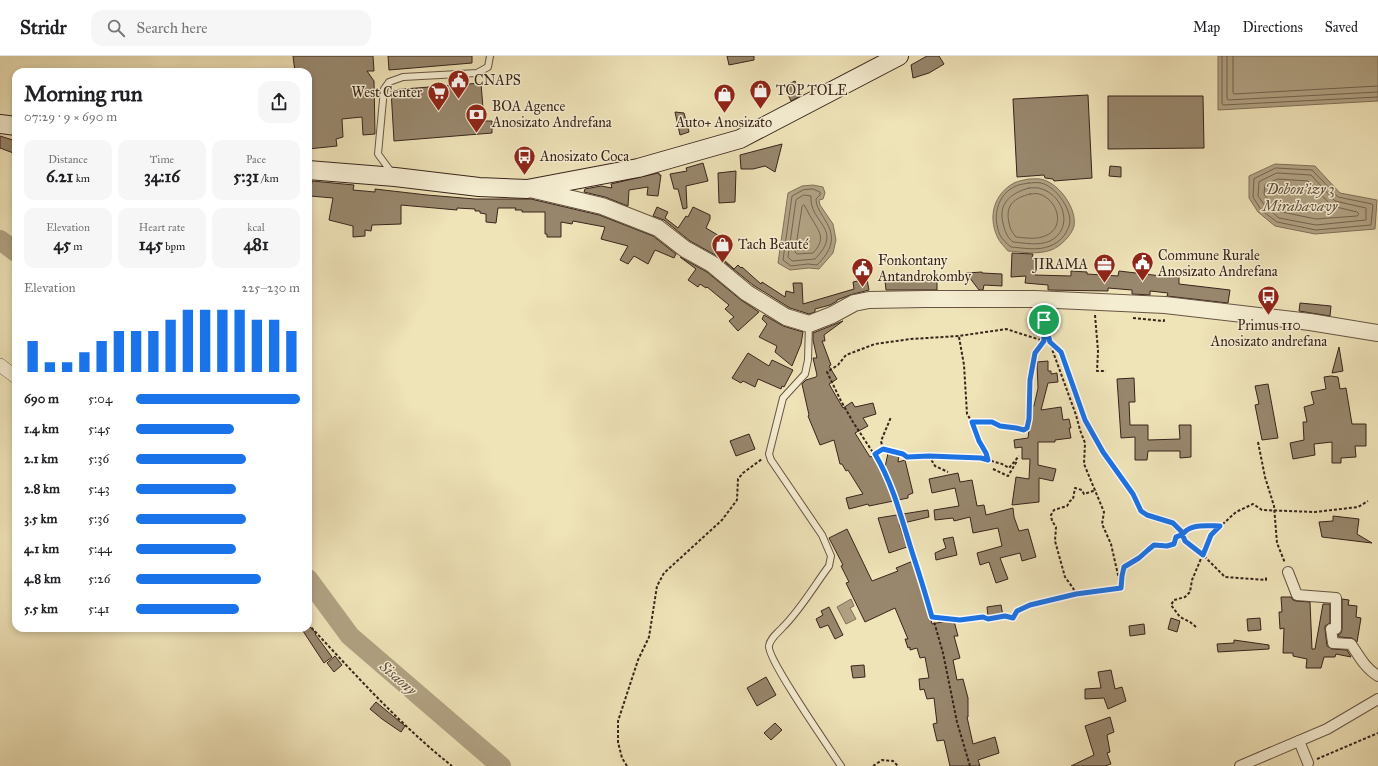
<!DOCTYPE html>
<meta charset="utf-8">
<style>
:root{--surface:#fff;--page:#f6f6f6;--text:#202124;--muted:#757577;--line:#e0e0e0;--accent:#1a73e8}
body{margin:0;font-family:"IM FELL Great Primer",serif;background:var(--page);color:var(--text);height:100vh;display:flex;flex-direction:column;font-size:15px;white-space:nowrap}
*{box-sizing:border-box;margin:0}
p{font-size:13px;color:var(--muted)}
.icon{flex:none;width:22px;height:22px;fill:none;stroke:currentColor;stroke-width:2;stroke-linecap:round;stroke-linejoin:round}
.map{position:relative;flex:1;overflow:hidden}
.sheet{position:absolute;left:12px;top:12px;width:300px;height:564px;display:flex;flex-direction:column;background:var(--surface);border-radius:12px;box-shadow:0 2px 6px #0003}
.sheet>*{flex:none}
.pin{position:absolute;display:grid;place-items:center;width:34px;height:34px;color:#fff;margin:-17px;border:2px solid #fff;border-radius:50%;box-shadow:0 1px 4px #0007}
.round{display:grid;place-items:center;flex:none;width:42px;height:42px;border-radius:12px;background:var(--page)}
.headline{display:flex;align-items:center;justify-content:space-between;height:68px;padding:0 12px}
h1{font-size:22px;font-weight:700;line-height:30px}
.stats{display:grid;grid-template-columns:repeat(3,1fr);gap:6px;height:68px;padding:4px 12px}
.stats div{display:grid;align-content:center;border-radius:10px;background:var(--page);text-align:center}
.stats b{font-size:17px;font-weight:700}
.stats small{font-size:11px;font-weight:400}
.stats p{font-size:11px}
.chart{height:112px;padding:8px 12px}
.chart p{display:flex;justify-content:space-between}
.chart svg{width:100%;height:72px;margin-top:4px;stroke:var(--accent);stroke-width:6}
ul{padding:0 12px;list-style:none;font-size:13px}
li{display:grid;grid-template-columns:64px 48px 1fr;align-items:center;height:30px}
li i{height:10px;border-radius:5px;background:var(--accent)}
header{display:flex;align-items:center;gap:24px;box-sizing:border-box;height:56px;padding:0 20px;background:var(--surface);border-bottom:1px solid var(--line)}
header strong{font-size:19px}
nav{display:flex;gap:22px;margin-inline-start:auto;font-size:14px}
.search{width:280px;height:36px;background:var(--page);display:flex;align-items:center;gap:10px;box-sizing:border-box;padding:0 14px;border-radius:12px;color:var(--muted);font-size:15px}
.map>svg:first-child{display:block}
</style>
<header>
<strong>Stridr</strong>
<div class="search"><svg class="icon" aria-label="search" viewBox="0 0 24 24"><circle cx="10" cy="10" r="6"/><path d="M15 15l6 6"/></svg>Search here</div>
<nav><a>Map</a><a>Directions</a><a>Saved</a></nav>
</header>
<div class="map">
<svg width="1378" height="710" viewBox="0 0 1378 710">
<rect width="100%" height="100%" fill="#efe3b8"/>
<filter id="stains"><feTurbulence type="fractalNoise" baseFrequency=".005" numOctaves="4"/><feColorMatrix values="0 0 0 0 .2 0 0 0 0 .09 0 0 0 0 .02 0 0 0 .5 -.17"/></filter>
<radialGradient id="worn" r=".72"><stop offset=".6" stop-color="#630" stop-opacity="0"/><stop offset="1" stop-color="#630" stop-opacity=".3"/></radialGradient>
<g fill="#b1a283" stroke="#81705a">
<path d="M 1218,0 L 1378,0 L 1378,45 L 1218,54 Z"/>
<path d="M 1275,108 L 1315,110 L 1340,137 L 1377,144 L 1375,173 L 1315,178 L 1275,170 L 1258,156 L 1249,142 L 1249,120 Z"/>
<path d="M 1029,123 C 1033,123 1040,122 1044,124 C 1060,129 1077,153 1074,170 C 1072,179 1060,191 1051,194 C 1037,199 1023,196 1008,195 C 1005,191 999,186 997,180 C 988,160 994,138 1014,127 C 1018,125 1024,124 1029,123 Z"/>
<path d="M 813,129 L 823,131 L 825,137 L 823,143 L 819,144 L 820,149 L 833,168 L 836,184 L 833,197 L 819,213 L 809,212 L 790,214 L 778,207 L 788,137 L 802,130 Z"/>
<path d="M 851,543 L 854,550 L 850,552 L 856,563 L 846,568 L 837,551 Z"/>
</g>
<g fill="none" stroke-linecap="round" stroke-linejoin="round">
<g stroke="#756350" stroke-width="1">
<path d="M 1222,0 L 1222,47 L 1223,49 L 1378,41"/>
<path d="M 1227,0 L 1227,42 L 1228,44 L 1378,36"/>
<path d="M 1233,0 L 1233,36 L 1234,38 L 1378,30"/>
<path d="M 1276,112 L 1312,114 L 1338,141 L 1372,148 L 1373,149 L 1371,169 L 1316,174 L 1277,166 L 1261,154 L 1253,141 L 1254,123 Z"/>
<path d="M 1277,117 L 1311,119 L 1335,145 L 1366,152 L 1366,164 L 1316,169 L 1279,162 L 1265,150 L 1258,140 L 1259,126 Z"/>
<path d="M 1278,123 L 1308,125 L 1332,150 L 1357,156 L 1359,158 L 1357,160 L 1316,163 L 1282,156 L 1270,146 L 1264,138 L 1265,129 Z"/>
<path d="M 1029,127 C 1033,127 1037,126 1041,127 C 1056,130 1074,156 1069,170 C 1066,179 1059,187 1050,190 C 1038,195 1024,192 1011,191 C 1007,188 1002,183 1000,179 C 992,161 997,138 1016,130 C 1020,128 1025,128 1029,127 Z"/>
<path d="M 1029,132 C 1033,132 1038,131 1042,133 C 1064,140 1074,173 1050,185 C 1038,190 1025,187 1013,186 C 1007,181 1005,176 1003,167 C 998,147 1011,137 1029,132 Z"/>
<path d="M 813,133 L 820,136 L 820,139 L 816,143 C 816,151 821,157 825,164 C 837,182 831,195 817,209 L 808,208 L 791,210 L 783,204 L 792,140 L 803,134 Z"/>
<path d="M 1030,138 C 1033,138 1037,137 1039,138 C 1057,143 1066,170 1047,179 C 1038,184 1026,182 1016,181 C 1012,176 1010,173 1009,167 C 1005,149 1014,142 1030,138 Z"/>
<path d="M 804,139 L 811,140 C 809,168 845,172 815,203 L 792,205 L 788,201 L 796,144 Z"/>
<path d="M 804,149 C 807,153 809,159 812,163 C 820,177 826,183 813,197 L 797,198 L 795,196 L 802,151 Z"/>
</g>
<g stroke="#b1a283" stroke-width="20">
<path d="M 0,184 L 16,196"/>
<path d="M 308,523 L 350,580 L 501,710"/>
</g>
</g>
<g fill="#98876d" stroke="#39241c">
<path d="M 293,0 L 373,0 L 374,15 L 367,15 L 374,25 L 375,78 L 363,79 L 362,61 L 342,63 L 343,81 L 336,83 L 337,90 L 308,93 L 308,16 L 295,16 Z"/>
<path d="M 388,0 L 472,0 L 472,7 L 389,14 Z"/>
<path d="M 727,0 L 754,0 L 754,4 L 729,9 Z"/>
<path d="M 927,0 L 939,0 L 944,8 L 929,17 L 913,22 L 911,9 Z"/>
<path d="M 795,25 L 802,39 L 791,45 L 784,30 Z"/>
<path d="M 481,27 L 484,65 L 492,65 L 492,77 L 394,85 L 391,34 Z"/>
<path d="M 1088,39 L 1092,122 L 1054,125 L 1053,123 L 1045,122 L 1044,119 L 1017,121 L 1013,43 Z"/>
<path d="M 1108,40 L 1203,40 L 1204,92 L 1108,93 Z"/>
<path d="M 675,56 L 684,57 L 689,76 L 680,79 Z"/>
<path d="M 0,80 L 16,85 L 16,98 L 0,92 Z"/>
<path d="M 782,88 L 775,116 L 765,110 L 753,113 L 741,113 L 740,99 Z"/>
<path d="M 703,107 L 708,125 L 686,130 L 687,152 L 683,153 L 678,133 L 674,133 L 670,118 L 687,115 L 686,112 Z"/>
<path d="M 1110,110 L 1121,111 L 1121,121 L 1109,120 Z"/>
<path d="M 736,115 L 735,146 L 719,147 L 718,117 Z"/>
<path d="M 658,117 L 659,117 L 659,119 L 661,119 L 658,140 L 647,139 L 648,131 L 629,134 L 628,150 L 605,141 L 584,136 L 585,133 L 601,130 L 612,132 L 611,128 Z"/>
<path d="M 312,125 L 354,129 L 353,134 L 375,136 L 375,133 L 427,139 L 475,143 L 531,143 L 599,159 L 653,180 L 676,198 L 674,202 L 655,194 L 648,208 L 634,200 L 628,208 L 620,204 L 628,190 L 601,183 L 605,171 L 573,165 L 572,168 L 561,166 L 561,181 L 547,181 L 547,178 L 545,178 L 545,156 L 522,156 L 522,154 L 515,154 L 516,152 L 498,152 L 496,167 L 486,166 L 486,158 L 480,157 L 480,155 L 475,155 L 475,153 L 457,152 L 457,154 L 401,149 L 401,168 L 372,169 L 371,175 L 365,174 L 365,180 L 353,181 L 353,170 L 329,164 L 333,142 L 310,140 Z"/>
<path d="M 657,151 L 668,156 L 665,162 L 678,172 L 686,160 L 688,161 L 693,151 L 710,159 L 710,163 L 706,172 L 721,181 L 713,194 L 734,213 L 738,209 L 741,212 L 742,211 L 761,228 L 762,226 L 785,241 L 786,235 L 794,237 L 793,227 L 802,227 L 803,248 L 854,233 L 853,226 L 867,223 L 869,234 L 850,239 L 837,244 L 837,245 L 830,249 L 815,253 L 815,256 L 809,258 L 790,252 L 753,229 L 717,200 L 690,185 L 664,164 L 653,160 Z"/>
<path d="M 1012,197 L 1033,198 L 1032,202 L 1036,202 L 1035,219 L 1071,220 L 1071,215 L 1087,216 L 1087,218 L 1118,220 L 1119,215 L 1170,221 L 1171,219 L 1179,220 L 1179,228 L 1230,234 L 1228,247 L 1167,240 L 1168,237 L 1150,235 L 1150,239 L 1132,238 L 1132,234 L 1108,232 L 1108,235 L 1048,234 L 1048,229 L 1025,227 L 1026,220 L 1011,221 Z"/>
<path d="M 680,201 L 707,216 L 741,244 L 759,256 L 738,275 L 729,265 L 734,261 L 725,253 L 729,249 L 707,231 L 706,232 L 700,228 L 698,231 L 688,224 L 696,213 Z"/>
<path d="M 982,216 L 982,217 L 1002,218 L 1002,230 L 984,229 L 983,234 L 979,234 L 966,217 Z"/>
<path d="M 937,222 L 937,234 L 886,234 L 885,225 Z"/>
<path d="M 1300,247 L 1331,250 L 1330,260 L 1299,255 Z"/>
<path d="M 764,259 L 783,270 L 803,276 L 801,288 L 792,310 L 775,296 L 777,290 L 759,281 L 767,268 L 762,263 Z"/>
<path d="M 843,265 L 824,279 L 825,285 L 822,285 L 831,309 L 829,310 L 837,323 L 829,328 L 843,352 L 852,346 L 855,351 L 873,347 L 876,358 L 863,362 L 868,370 L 855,377 L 870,401 L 873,400 L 884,416 L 888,397 L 899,399 L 898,406 L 905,404 L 913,437 L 908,439 L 908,442 L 869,450 L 868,448 L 849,453 L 846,442 L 863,438 L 848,414 L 846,415 L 842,408 L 840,408 L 834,384 L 820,389 L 808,360 L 809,359 L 802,328 L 806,324 L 816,321 L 817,319 L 813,302 L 817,302 L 813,284 L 813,277 Z"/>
<path d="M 1339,291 L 1343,315 L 1332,317 Z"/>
<path d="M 748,297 L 769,310 L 772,304 L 793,314 L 784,331 L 782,330 L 781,333 L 758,323 L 755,331 L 743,325 L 741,327 L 732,322 Z"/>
<path d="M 1048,305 L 1048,315 L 1051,315 L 1051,318 L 1057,317 L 1058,326 L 1048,327 L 1041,354 L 1061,351 L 1063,364 L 1069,363 L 1071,372 L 1069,372 L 1071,382 L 1055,384 L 1055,386 L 1038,386 L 1038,409 L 1056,413 L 1053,425 L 1039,422 L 1039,446 L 1012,449 L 1016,421 L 1029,423 L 1030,403 L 1022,403 L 1022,391 L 1015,392 L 1014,384 L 1028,382 L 1032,350 L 1034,350 L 1038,332 L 1037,306 Z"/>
<path d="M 1331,320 L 1338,321 L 1340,333 L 1346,332 L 1352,368 L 1366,368 L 1366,390 L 1355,390 L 1356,401 L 1341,402 L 1341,407 L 1332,407 L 1332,386 L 1314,388 L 1315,399 L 1293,403 L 1290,387 L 1304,384 L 1303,366 L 1307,366 L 1304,351 L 1314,348 L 1311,336 L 1326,333 L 1324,321 Z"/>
<path d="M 1134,322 L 1135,346 L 1129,346 L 1130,369 L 1148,369 L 1148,384 L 1180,383 L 1179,369 L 1191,369 L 1191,401 L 1180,402 L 1180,395 L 1148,395 L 1147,404 L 1135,404 L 1135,381 L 1121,382 L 1117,323 Z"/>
<path d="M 1268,328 L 1278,382 L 1262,384 L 1255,349 L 1259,348 L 1255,330 Z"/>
<path d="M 749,378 L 755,393 L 736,400 L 730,385 Z"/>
<path d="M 958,417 L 960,426 L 972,424 L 977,450 L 984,449 L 986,459 L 1013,452 L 1014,461 L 1019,475 L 1028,473 L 1036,501 L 1022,505 L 1020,497 L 1000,502 L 1008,523 L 996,527 L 989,506 L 980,509 L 977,497 L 1002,490 L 998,472 L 973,477 L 970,461 L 954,465 L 953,462 L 935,464 L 934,454 L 959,450 L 955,432 L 932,437 L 929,423 Z"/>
<path d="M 928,454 L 929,461 L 899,468 L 907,491 L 889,497 L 878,462 Z"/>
<path d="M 1333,460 L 1359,463 L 1357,478 L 1372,487 L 1322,481 L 1319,466 L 1333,465 Z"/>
<path d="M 847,473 L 872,525 L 898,515 L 896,512 L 913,505 L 925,536 L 932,568 L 951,564 L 951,565 L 954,565 L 958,580 L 954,580 L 960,602 L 953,604 L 957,624 L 963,623 L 968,642 L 968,661 L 967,661 L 973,688 L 995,681 L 999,697 L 978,704 L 980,710 L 950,710 L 944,684 L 937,685 L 933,668 L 937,667 L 934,642 L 927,643 L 924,633 L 920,634 L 919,623 L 929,622 L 925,601 L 920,602 L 917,592 L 910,594 L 910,591 L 908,592 L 905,583 L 908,583 L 895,552 L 865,566 L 846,527 L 849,526 L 841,510 L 843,509 L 829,482 Z"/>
<path d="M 953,481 L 957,499 L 936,504 L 935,497 L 946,492 L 943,483 Z"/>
<path d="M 1281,541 L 1291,541 L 1293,544 L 1296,545 L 1310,546 L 1312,593 L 1315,593 L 1323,548 L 1330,548 L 1330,567 L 1325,570 L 1325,573 L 1327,590 L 1332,593 L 1347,594 L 1351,601 L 1336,598 L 1335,601 L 1324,601 L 1321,612 L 1306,612 L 1307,603 L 1293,600 L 1293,597 L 1283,597 L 1284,572 L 1280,573 L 1279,556 L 1282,556 Z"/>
<path d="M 1342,543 L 1349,544 L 1348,549 L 1357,550 L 1356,561 L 1361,562 L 1357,586 L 1352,582 L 1339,581 L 1338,579 L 1341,577 L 1342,573 Z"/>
<path d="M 1001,549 L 1003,560 L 988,561 L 987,551 Z"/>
<path d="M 829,551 L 843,579 L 835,583 L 828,569 L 820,572 L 816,563 L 823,559 L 821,555 Z"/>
<path d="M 1171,562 L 1180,565 L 1177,576 L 1168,573 Z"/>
<path d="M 1260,562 L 1261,574 L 1248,575 L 1247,563 Z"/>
<path d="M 1144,568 L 1145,578 L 1130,580 L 1129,570 Z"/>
<path d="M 308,569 L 316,577 L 315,578 L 332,601 L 324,607 L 301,572 L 308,572 Z"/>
<path d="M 1234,584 L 1269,589 L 1269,593 L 1218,596 L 1217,588 L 1234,587 Z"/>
<path d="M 335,600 L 342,609 L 334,616 L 327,607 Z"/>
<path d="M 864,609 L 865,621 L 853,622 L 851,610 Z"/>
<path d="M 1111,614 L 1115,633 L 1122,631 L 1126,645 L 1108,653 L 1104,642 L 1085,643 L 1085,633 L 1101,632 L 1098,616 Z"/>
<path d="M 766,621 L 776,639 L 757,650 L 747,632 Z"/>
<path d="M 376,646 L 405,670 L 401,676 L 382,663 L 370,653 Z"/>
<path d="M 1110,661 L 1114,676 L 1107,679 L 1110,696 L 1107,697 L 1111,708 L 1105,710 L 1071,710 L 1094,699 L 1085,670 Z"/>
<path d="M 775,667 L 782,674 L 771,684 L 764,677 Z"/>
</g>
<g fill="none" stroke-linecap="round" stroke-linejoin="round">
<defs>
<g id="service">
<path d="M 392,117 L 378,98 L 384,33 L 389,26 L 403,21 L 477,17 L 488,11 L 490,0"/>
<path d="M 809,268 L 808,304 L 805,318 L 783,342 L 769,398 L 771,404 L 822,479 L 831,500 L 829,510 C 814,530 801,553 783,571 C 778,577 770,582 769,590 C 767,603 830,693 841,710"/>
</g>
<g id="pedestrian">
<path d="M 1288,516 L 1297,539 L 1336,542 L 1336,573 L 1331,573 L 1333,587 L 1351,588 C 1359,600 1365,612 1378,620"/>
<path d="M 1299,685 L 1308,707"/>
<path d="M 1240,710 L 1327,673 L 1378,643"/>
</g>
<path id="minor" d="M 0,309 L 16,321"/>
<path id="tertiary" d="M 530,133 L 602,150 L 658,172 L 685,193 L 712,208 L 747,237 L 786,261 L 809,268 L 832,259 L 854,247 L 869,244 L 925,243 L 1035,243 L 1165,249 L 1310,266 L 1378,277"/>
<g id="secondary">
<path d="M 0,68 L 16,70"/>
<path d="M 308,114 L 395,121 L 479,131 L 527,133 L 638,112 L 740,83 L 899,0"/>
</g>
</defs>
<use href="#service" stroke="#665443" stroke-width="8"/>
<use href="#pedestrian" stroke="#665443" stroke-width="12"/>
<use href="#minor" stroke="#665443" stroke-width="14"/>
<use href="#tertiary" stroke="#665443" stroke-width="18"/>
<use href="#secondary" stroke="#39241c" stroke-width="20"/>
<g stroke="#39241c" stroke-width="2" stroke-dasharray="3 2" stroke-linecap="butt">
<path d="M 1041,256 L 1052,293 L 1076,359 L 1080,374 L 1085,387 L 1084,408 L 1104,456 L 1102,468 L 1111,488 L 1121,532"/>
<path d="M 1095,259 L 1098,295 L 1097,315 L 1106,315"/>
<path d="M 1133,262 L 1164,265 L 1164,262"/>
<path d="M 959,281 L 964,309 L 967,358 L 972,366 L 991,366 L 1000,370 L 1016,372 L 1024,375 L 1027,372 L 1029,363 L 1030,324 L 1035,297 L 1044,285 L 1044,267"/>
<path d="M 1050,286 L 1061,296 L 1085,364 L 1103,396 L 1133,438 L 1141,455 L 1147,459 L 1173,467 L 1181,475 L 1185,485 L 1203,499 L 1225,521 L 1266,524 L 1266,520"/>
<path d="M 972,366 L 979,385 L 986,397 L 988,404"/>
<path d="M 1258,386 L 1265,421 L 1274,450 L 1277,487 L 1285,507"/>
<path d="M 883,393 L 881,385 L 891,361"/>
<path d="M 875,399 L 883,393 L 903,398 L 907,401 L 929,400 L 981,402 L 1002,408 L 1009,412 L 1019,400"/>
<path d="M 929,400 L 935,410 L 948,416"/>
<path d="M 993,413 L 1008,420 L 1017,405"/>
<path d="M 1121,529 L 1124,511 L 1139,502 L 1148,494 L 1155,489 L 1167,490 L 1174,488 L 1176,481 C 1184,479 1182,478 1187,474 C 1196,468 1210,470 1220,471"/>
<path d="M 1076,539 L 1073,532 L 1065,521 L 1055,485 L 1056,471 L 1052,465 L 1051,459 L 1054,454 L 1067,450 L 1070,445 L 1073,443 L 1075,432 L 1082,434 L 1084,438 L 1096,434"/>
<path d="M 932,561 L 960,564 L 983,561 L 987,563 L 1005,560 L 1013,562 L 1017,555 L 1030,549 L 1076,539 L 1121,532"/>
<path d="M 308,568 C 354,617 399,668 452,710"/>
<path d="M 1196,571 L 1190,566 L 1180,561 L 1171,549 L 1174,544 L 1185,541 L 1190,536 L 1192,524 L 1211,479 L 1236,456 L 1253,448 L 1262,454 L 1315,456 L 1358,451 L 1368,445"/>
<path d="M 1317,703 L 1378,677"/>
<path d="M 627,710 L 622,702 L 618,686 L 618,665 L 638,604 L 649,581 L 657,530 L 664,517 L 722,464 L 737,444 L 738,423 L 743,417 L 762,403"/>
<path d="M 873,710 L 882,704 L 893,705 L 898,710"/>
<path d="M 970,710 L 957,666 L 943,597 L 921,520 L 893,436 L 885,415 L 853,366 L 841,345 L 827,316 L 838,309 L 846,299 L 875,288 L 911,283 L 959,280 L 1006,273 L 1044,285"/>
</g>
<use href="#service" stroke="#f5edd1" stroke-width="6"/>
<use href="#pedestrian" stroke="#f5edd1" stroke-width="10"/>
<use href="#minor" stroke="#f5edd1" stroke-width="13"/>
<use href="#tertiary" stroke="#f5edd1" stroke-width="16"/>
<use href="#secondary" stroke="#f5edd1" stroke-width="18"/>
</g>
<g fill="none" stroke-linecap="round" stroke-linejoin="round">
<defs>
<path id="route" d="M 1044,264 L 1044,285 L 1035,297 L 1030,324 L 1029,363 L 1027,372 L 1024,374 L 1016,372 L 1000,370 L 992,366 L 972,366 L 979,385 L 986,397 L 988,404 L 981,402 L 929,400 L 907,401 L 903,398 L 883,393 L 875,398 C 894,430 902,465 913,499 C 920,520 926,540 932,561 L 960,564 L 983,561 L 988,563 L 1005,560 L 1013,562 L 1017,555 L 1030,549 L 1076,538 L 1121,532 L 1122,520 L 1124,511 L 1139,502 L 1148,494 L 1154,489 L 1167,490 L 1174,488 L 1176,481 C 1184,479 1182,478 1187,474 C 1196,468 1210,470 1220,470 L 1211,479 L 1203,499 L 1185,485 L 1181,475 L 1173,467 L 1147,459 L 1141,455 L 1133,438 L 1103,396 L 1085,364 L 1061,296 L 1050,286 L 1044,264"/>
</defs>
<use href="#route" stroke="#fff" stroke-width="8"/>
<use href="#route" stroke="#1a73e8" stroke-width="5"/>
</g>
<defs>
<symbol id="civic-pin" viewBox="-11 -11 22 30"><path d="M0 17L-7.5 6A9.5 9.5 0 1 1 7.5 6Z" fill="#8f2418" stroke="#f5edd1"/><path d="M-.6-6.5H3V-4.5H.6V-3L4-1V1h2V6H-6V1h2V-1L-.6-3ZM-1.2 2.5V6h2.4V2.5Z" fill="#fff"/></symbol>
<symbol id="shop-pin" viewBox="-11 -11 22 30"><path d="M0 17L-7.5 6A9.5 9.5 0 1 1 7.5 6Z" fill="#8f2418" stroke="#f5edd1"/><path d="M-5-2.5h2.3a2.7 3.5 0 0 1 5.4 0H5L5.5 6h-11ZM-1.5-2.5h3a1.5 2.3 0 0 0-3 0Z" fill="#fff"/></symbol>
<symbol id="supermarket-pin" viewBox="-11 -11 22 30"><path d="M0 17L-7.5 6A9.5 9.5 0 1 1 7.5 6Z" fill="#8f2418" stroke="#f5edd1"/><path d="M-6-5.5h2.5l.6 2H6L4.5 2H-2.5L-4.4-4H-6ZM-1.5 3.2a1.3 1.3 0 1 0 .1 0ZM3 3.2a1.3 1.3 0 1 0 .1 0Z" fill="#fff"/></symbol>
<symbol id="bank-pin" viewBox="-11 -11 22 30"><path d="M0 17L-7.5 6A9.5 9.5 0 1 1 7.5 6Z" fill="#8f2418" stroke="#f5edd1"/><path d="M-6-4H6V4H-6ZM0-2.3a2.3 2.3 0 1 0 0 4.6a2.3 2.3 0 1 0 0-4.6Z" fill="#fff"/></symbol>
<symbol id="bus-pin" viewBox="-11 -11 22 30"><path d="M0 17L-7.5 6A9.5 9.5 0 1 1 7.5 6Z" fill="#8f2418" stroke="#f5edd1"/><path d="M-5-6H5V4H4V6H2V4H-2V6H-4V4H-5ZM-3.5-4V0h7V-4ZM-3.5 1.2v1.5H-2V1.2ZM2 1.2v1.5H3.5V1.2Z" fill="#fff"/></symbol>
<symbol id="office-pin" viewBox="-11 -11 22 30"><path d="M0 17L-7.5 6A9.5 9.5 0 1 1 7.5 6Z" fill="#8f2418" stroke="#f5edd1"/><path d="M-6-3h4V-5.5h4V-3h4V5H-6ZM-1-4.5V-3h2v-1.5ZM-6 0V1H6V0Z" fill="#fff"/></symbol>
</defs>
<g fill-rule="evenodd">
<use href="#civic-pin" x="446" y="12" width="25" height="34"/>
<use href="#shop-pin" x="748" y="22" width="25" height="34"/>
<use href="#supermarket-pin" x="426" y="24" width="25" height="34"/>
<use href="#shop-pin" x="712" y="26" width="25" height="34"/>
<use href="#bank-pin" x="464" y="46" width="25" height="34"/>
<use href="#bus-pin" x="512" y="88" width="25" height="34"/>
<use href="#shop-pin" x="710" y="176" width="25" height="34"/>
<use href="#civic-pin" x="1130" y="194" width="25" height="34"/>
<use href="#office-pin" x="1092" y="196" width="25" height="34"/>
<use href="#civic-pin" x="850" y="200" width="25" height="34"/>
<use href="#bus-pin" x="1256" y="228" width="25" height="34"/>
</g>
<g text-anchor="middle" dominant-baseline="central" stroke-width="3" stroke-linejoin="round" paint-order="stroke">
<g font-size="14" fill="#39241c" stroke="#f5edd1" text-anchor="start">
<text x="474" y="24">CNAPS</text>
<text x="776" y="34">TOP TOLE</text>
<text x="422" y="36" text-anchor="end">West Center</text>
<text x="492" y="50">BOA Agence<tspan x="492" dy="16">Anosizato Andrefana</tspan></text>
<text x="724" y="66" text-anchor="middle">Auto+ Anosizato</text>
<text x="540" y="100">Anosizato Coca</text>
<text x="738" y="188">Tach Beauté</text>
<text x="1158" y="199">Commune Rurale<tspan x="1158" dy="16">Anosizato Andrefana</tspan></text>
<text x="878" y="204">Fonkontany<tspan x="878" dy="16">Antandrokomby</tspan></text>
<text x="1088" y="208" text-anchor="end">JIRAMA</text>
<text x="1269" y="269" text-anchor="middle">Primus 110<tspan x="1269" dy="16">Anosizato andrefana</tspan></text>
</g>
<g font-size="15" font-style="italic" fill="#635040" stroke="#f5edd1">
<text x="1300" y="133">Dobon'izy 3<tspan x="1300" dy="17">Mirahavavy</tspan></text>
<text transform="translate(398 622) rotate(41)">Sisaony</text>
</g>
</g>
<rect width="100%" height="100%" filter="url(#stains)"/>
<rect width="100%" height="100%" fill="url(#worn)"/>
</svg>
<div class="pin" style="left:1044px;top:264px;background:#1e9e55"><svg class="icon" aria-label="arrive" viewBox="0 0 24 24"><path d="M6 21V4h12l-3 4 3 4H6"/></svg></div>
<section class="sheet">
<div class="headline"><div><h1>Morning run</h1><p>07:29 · 9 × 690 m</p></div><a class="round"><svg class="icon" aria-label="share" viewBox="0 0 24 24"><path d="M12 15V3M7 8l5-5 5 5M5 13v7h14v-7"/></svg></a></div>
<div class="stats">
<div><p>Distance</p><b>6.21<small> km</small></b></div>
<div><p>Time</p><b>34:16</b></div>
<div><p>Pace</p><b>5:31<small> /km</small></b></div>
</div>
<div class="stats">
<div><p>Elevation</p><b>45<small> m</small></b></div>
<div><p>Heart rate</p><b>145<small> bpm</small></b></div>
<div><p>kcal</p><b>481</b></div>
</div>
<div class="chart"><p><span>Elevation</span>225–230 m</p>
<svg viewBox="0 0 160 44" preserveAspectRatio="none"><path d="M5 44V25M15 44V38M25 44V38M35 44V32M45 44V25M55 44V19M65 44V19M75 44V19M85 44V12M95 44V6M105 44V6M115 44V6M125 44V6M135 44V12M145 44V12M155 44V19"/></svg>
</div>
<ul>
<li><b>690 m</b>5:04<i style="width:100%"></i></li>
<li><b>1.4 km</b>5:45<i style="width:60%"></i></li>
<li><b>2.1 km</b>5:36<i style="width:67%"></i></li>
<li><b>2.8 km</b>5:43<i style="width:61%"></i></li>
<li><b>3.5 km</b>5:36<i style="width:67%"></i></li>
<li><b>4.1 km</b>5:44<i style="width:61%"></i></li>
<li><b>4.8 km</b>5:26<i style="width:76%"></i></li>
<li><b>5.5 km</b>5:41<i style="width:63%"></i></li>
</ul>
</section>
</div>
